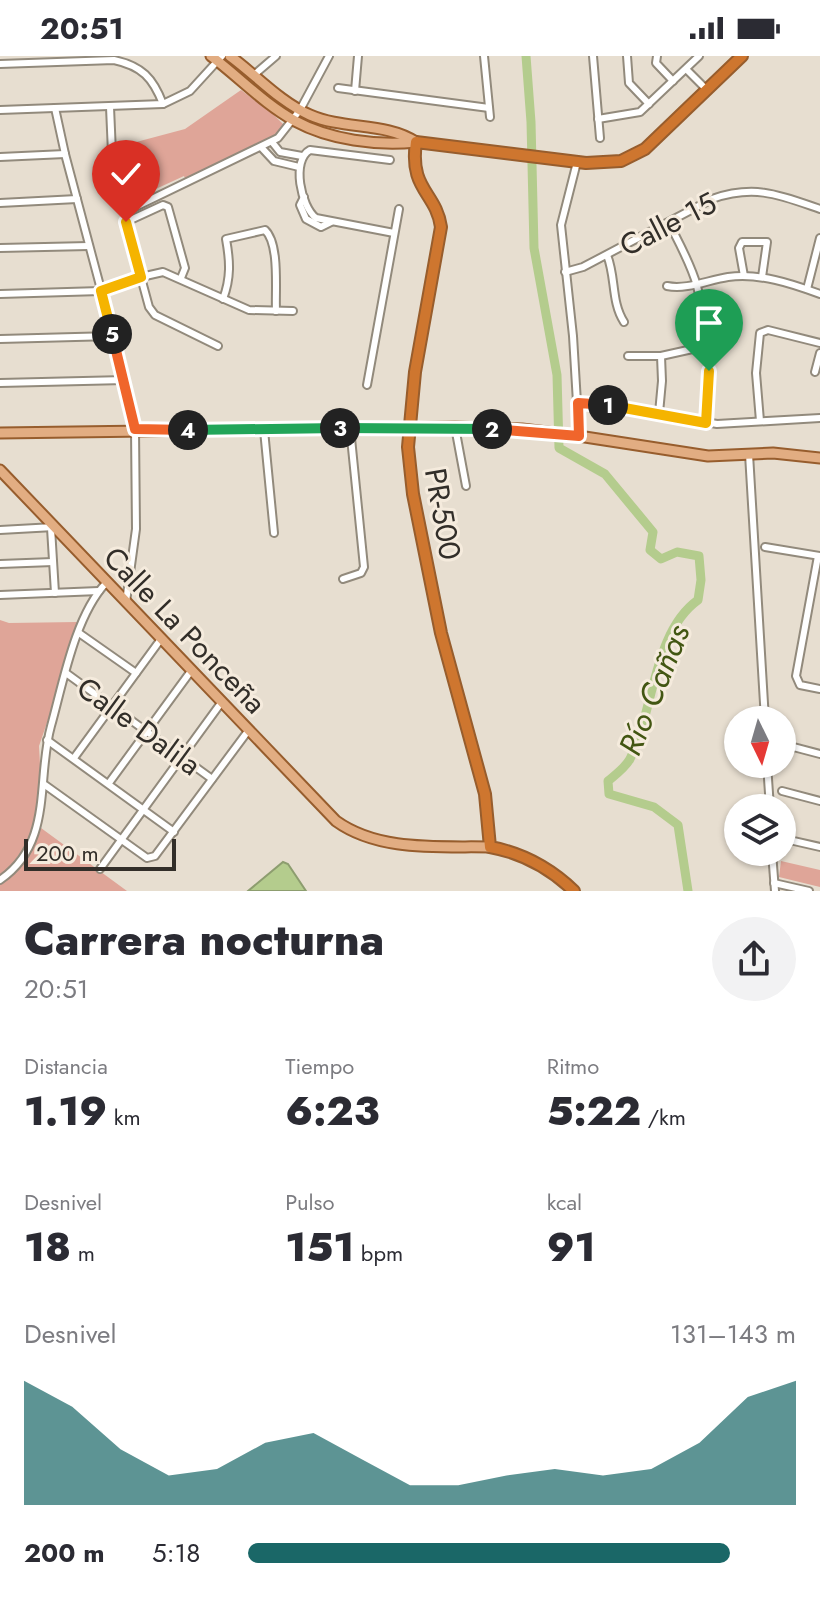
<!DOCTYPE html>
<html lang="es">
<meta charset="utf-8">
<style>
:root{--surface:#fff;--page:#f2f2f3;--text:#2b2b33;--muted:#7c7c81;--accent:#1a6767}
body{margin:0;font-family:Jost,sans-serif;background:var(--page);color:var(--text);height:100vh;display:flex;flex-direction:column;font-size:30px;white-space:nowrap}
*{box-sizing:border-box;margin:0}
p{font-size:26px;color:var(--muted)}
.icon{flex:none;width:44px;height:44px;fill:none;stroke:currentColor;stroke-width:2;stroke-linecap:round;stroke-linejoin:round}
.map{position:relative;height:835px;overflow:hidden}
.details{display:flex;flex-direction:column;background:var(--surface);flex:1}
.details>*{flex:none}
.needle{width:52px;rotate:175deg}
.controls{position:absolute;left:724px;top:650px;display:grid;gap:16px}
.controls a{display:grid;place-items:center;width:72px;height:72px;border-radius:50%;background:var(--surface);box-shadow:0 2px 6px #0004;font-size:40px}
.scale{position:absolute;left:24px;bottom:20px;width:152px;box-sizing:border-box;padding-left:8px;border:4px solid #322e29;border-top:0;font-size:22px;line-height:28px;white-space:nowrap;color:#322e29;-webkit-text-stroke:6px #f5ebdd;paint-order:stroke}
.pin{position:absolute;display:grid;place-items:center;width:68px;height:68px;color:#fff;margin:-82px -34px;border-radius:50% 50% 50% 0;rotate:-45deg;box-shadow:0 0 8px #0007}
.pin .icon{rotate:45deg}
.km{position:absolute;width:40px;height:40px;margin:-20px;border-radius:50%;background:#222;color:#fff;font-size:22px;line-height:40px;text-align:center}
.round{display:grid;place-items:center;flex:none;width:84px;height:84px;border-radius:42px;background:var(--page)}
.overview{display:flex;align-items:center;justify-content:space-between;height:136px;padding:0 24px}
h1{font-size:44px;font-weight:800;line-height:60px}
.metrics{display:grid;grid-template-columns:repeat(3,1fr);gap:12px;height:136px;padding:8px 24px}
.metrics div{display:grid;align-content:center}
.metrics b{font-size:40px;font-weight:800}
.metrics small{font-size:22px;font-weight:400}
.metrics p{font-size:22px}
.chart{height:224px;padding:16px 24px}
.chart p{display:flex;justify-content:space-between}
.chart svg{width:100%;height:144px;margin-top:8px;fill:var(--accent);opacity:.7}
ul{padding:0 24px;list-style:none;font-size:26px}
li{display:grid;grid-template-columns:128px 96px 1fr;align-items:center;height:60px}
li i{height:20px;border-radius:10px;background:var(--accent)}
.status{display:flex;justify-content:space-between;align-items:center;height:56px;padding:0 40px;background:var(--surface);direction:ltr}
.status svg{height:22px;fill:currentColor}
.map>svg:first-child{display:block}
</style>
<div class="status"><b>20:51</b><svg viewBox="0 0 49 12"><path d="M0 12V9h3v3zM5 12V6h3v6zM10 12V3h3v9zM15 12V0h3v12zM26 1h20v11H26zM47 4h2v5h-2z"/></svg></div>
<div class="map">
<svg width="820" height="835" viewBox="0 0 820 835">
<rect width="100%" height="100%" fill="#e7ded0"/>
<g fill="#dfa598">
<path d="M 241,34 L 272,57 L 285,70 L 278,81 L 186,125 L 184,120 L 134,143 L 125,89 L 185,73 Z"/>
<path d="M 0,564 L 9,567 L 77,566 L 52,652 L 39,690 L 41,726 L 37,763 L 29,784 L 9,813 L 0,820 Z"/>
<path d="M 41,772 L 127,835 L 0,835 L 0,828 C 21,815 28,790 41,772 Z"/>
<path d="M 781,805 L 820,814 L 820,831 L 779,821 Z"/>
</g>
<path fill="#b4cc8d" stroke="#8d9d6f" stroke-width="2" d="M 283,806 L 288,808 L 306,835 L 248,835 Z"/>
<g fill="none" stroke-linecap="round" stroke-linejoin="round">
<path stroke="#b4cc8d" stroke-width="9" d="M 526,0 L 531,66 L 534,192 L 557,319 L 559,392 L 605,418 L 653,476 L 650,494 L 661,503 L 677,496 L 699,500 L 701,524 L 698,544 C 653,576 654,655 630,703 C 625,712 615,719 608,725 L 609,738 L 654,751 L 678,769 L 688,835"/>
<defs>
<g id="street">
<path d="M 484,0 L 490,61"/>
<path d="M 593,0 L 600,82"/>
<path d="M 627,0 L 629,27 L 649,48"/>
<path d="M 657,0 L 656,7 L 673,25"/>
<path d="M 0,8 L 114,4 C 142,10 153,22 163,48"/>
<path d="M 686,13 L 707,34"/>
<path d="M 255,18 L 276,0"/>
<path d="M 338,32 L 489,52"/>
<path d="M 355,35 L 358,0"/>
<path d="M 110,51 L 112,97 L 124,113 L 126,166 L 149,251 L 155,259 L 218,290"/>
<path d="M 55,52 L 65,98 L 125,324 L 135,373 L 136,473 L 126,546"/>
<path d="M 0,54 L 163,48 L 190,35 L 222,0"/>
<path d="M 598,63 L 640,56 L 699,0"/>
<path d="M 272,86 L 280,96 L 302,100"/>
<path d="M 261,91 L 274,105 L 299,111"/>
<path d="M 0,101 L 65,98"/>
<path d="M 390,104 L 310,94 C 291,104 301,151 316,162 L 394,177"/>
<path d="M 577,106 L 561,169 L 573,280 L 579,380"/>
<path d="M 304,141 L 300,149 L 306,163 L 321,171 L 331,166"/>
<path d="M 0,147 L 77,143"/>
<path d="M 125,156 L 278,82 L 300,54 L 329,0"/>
<path d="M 126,166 L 163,149 L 168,151 L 185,212 L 181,222"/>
<path d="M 669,167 C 679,187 691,208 697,230 C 709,275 711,322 706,367"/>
<path d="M 0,192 L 89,190"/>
<path d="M 607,199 C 616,221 611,246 624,266"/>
<path d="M 565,216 L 583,211 L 712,143 C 755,128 780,139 820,153"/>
<path d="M 744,220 L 739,192 L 742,186 L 767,186 L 762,221"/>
<path d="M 667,230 C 687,234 708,224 728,221 C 760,217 790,227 820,238"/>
<path d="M 807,233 L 820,182"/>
<path d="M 0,238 L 101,235 L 141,221 L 163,216 L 249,254 L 293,255"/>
<path d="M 223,243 C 231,222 230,205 226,183 L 265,174 C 280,188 275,235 276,255"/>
<path d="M 0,283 L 113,280"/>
<path d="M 628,300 L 661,300 L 706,290"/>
<path d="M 815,316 L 820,297"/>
<path d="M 0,327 L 125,324"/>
<path d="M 367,329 L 399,153"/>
<path d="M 578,347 L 613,350 L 717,368 L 820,362"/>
<path d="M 659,357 L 662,325 L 661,300"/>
<path d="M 760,365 L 756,317 L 760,277 L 768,274 L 820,287"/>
<path d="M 455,371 L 466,430"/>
<path d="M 264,374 L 274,477"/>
<path d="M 749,398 L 765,664"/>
<path d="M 51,472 L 55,537"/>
<path d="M 0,474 L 54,471"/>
<path d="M 765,491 L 820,500"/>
<path d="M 818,500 L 796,620 L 800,629 L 820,633"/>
<path d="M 0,508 L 53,506"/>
<path d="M 343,523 L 361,517 L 364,511 L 350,372"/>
<path d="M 0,539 L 99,535"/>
<path d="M 79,577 L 136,617"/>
<path d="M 66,617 L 212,723"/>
<path d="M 47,684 L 174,776"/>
<path d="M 782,688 L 820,698"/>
<path d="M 74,702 L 161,583"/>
<path d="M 767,708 L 770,752"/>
<path d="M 109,727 L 191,615"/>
<path d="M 45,729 L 147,802 L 155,800 L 248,675"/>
<path d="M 782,735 L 820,745"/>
<path d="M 785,783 L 820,791"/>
<path d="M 772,796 L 775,835"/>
<path d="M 100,813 L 221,647"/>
<path d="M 0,824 C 54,787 36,723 51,670 C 63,627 75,560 106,527"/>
<path d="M 774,827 L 809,835"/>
</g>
<g id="primary">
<path d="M 211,0 C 239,21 264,48 295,65 C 330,84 377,90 416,86"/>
<path d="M 230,0 C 256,19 280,46 310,59 C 344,74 386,66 416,86"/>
<path d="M 0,377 L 455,371 L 522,373 L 572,379 L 708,400 L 773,397 L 820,402"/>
<path d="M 0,414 L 336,765 C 379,796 439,790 490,791"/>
</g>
<path id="highway" d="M 574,835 C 549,811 523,797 490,791 L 485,738 L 441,577 L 413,438 L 408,391 L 415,316 L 441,171 C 436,136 409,134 416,86 L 586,107 L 621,105 L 645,93 L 742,0"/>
</defs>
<use href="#street" stroke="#928a7c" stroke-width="10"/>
<use href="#primary" stroke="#975d2d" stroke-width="13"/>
<use href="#highway" stroke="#975d2d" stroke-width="14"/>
<use href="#street" stroke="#fff" stroke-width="6"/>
<use href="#primary" stroke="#e2ad82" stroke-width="9"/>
<use href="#highway" stroke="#ce762f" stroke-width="10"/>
</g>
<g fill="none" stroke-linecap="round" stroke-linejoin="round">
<defs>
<path id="split-1" d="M 608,349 L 706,367 L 709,315"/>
<path id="split-2" d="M 492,373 L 579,380 L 578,347 L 608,349"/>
<path id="split-3" d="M 340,372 L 492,373"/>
<path id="split-4" d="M 188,374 L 340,372"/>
<path id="split-5" d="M 112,278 L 135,373 L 188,374"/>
<path id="split-6" d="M 112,278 L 101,235 L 141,221 L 126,166"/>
</defs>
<use href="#split-1" stroke="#fff" stroke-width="16"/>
<use href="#split-2" stroke="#fff" stroke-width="16"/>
<use href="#split-3" stroke="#fff" stroke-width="16"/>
<use href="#split-4" stroke="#fff" stroke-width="16"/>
<use href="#split-5" stroke="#fff" stroke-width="16"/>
<use href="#split-6" stroke="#fff" stroke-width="16"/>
<use href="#split-1" stroke="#f5b400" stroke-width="10"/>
<use href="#split-2" stroke="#f0652b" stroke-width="10"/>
<use href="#split-3" stroke="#22a559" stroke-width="10"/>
<use href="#split-4" stroke="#22a559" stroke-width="10"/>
<use href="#split-5" stroke="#f0652b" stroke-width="10"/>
<use href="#split-6" stroke="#f5b400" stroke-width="10"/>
</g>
<g text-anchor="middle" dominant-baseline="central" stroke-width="6" stroke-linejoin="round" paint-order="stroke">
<g font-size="30" fill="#322e29" stroke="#f5ebdd">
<text transform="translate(668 168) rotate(-27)">Calle 15</text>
<text transform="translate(443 458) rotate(80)">PR-500</text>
<text transform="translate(185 574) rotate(46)">Calle La Ponceña</text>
<text transform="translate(139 670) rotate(36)">Calle Dalila</text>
</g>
<g font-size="32" font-style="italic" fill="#425612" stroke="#f5ebdd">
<text transform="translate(654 634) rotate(-68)">Río Cañas</text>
</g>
</g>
</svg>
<div class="controls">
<a><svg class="needle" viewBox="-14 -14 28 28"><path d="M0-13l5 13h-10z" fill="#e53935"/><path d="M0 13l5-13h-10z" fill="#7c7c81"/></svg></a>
<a><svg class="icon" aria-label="layers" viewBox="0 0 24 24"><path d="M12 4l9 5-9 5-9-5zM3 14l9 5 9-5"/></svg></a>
</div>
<div class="scale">200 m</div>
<div class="pin" style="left:709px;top:315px;background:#1e9e55"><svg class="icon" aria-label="arrive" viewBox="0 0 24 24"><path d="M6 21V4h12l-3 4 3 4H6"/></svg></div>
<div class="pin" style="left:126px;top:166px;background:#d93025"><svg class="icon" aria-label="check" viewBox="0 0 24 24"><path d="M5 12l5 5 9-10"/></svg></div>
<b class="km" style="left:608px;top:349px">1</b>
<b class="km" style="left:492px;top:373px">2</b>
<b class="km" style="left:340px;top:372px">3</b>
<b class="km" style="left:188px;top:374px">4</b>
<b class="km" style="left:112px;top:278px">5</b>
</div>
<section class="details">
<div class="overview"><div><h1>Carrera nocturna</h1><p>20:51</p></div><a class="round"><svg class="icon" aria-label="share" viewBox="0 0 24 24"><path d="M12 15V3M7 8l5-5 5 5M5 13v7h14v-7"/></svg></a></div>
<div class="metrics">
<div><p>Distancia</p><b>1.19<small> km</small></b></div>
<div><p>Tiempo</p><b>6:23</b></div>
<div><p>Ritmo</p><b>5:22<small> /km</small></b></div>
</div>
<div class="metrics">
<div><p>Desnivel</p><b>18<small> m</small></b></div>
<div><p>Pulso</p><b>151<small> bpm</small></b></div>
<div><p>kcal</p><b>91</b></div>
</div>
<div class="chart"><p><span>Desnivel</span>131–143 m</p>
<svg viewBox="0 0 160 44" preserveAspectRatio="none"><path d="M0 44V6L10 14L20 27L30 35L40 33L50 25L60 22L70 30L80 38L90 38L100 35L110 33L120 35L130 33L140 25L150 11L160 6V44z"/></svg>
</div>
<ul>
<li><b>200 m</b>5:18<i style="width:88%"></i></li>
</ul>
</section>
